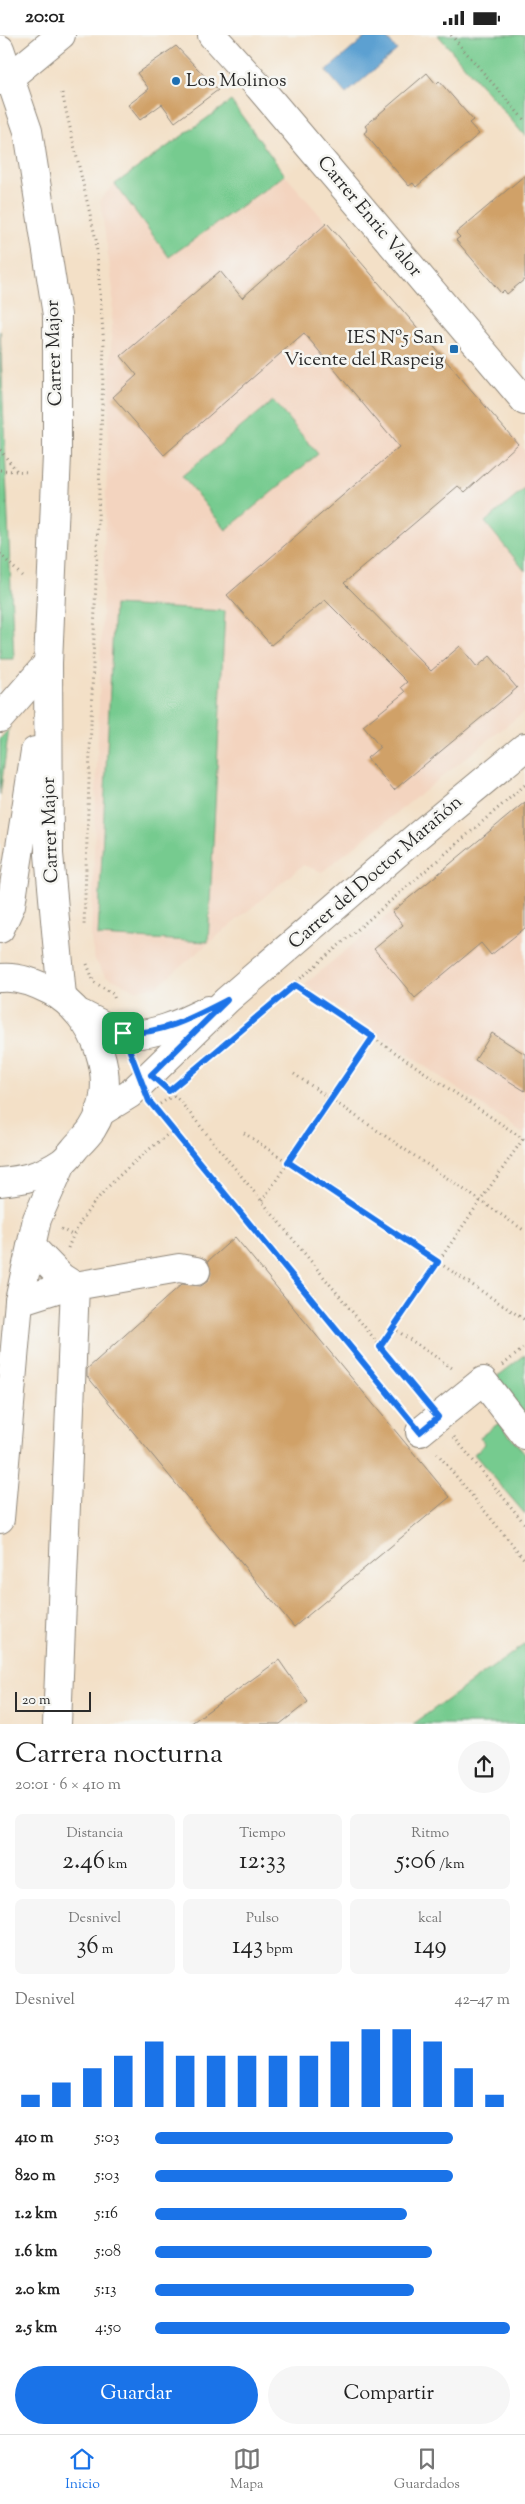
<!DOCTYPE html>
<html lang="es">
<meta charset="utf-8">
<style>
:root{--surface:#fff;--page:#f6f6f6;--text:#222;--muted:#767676;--line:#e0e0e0;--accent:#1a73e8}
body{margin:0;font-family:"Sorts Mill Goudy",serif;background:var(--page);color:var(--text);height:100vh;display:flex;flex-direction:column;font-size:19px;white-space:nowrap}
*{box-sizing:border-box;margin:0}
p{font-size:16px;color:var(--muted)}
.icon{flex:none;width:28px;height:28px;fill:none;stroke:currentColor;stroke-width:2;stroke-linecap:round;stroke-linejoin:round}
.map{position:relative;height:1689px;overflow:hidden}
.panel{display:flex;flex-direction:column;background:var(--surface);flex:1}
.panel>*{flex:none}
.scale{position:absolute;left:15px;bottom:12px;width:76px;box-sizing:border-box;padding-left:5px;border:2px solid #2b2b2b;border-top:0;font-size:14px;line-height:18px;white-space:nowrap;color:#2b2b2b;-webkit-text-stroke:4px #f6f6f2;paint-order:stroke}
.pin{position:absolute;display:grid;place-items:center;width:42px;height:42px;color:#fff;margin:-21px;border-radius:10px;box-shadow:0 2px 8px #0006}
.round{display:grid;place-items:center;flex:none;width:52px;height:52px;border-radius:26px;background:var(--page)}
.summary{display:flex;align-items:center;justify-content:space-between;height:85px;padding:0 15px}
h1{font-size:28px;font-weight:600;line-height:38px}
.figures{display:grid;grid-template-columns:repeat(3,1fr);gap:8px;height:85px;padding:5px 15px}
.figures div{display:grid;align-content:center;border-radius:8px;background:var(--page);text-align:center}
.figures b{font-size:25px;font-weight:600}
.figures small{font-size:14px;font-weight:400}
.figures p{font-size:14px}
.chart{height:140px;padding:10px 15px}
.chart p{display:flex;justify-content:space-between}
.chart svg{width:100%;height:90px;margin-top:5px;stroke:var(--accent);stroke-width:6}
.action{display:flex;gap:10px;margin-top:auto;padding:10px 15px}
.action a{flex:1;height:58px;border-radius:30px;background:var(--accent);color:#fff;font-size:20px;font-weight:600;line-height:58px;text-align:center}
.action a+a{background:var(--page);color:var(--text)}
ul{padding:0 15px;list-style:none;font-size:16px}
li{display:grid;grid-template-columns:80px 60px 1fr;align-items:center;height:38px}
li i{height:12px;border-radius:6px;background:var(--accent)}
.status{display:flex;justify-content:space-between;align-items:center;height:35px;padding:0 25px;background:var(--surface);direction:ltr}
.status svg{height:14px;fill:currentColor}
.tab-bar{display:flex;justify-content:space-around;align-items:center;height:70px;border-top:1px solid var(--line);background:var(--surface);font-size:14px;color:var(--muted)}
.tab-bar a{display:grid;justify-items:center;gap:2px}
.tab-bar .current{color:var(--accent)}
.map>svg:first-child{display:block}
</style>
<div class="status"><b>20:01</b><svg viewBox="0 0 49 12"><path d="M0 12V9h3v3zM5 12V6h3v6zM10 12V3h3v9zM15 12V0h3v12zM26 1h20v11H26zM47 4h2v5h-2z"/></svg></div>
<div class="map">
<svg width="525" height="1689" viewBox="0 0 525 1689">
<rect width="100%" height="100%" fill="#f6f6f2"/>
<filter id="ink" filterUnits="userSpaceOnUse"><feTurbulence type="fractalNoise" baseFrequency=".02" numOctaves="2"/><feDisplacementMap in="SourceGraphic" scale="10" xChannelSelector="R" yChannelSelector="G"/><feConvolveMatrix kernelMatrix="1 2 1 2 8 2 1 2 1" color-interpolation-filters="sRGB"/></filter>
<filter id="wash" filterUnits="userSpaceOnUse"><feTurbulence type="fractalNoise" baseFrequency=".0096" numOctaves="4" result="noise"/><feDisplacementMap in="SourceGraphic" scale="20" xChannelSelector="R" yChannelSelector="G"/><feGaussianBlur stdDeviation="1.12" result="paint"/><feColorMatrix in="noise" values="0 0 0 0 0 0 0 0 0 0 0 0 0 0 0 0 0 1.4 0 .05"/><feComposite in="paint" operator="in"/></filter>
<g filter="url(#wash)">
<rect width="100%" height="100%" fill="#f3e0c7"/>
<g fill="#f3d4bf">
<path d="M 285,140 L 525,416 L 525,676 L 322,837 L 303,830 L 156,952 L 136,955 L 105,941 L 94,923 L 91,905 L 113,255 L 100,164 L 115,149 L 169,222 Z"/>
<path d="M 525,767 L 525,1100 L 305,949 Z"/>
</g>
<g fill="#76cb8f" stroke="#507b5d">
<path d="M 438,0 L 525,0 L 525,101 Z"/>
<path d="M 231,66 L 285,140 L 169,222 L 115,149 Z"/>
<path d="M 0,296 L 14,624 L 0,624 Z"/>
<path d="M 273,366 L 318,419 L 226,495 L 182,441 Z"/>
<path d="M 525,454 L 525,536 L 485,487 Z"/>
<path d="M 114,570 L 225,576 L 208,907 L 98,901 Z"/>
<path d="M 9,694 L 0,760 L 0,704 Z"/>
<path d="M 525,1320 L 525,1383 L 494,1344 Z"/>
<path d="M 499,1388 L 525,1419 L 525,1479 L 474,1419 L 485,1409 L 480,1402 Z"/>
<path d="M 525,1609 L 525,1689 L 413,1689 Z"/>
</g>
<path fill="#5ca0d1" stroke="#44667e" d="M 368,0 L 384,0 L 397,15 L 346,59 L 326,36 Z"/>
<g id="blocks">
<g fill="#d0a168">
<path d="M 176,11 L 218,55 L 175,87 L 162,69 L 140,85 L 128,70 L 149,54 L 137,38 Z"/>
<path d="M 427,38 L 436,49 L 439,46 L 473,85 L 469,88 L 479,99 L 416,152 L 413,148 L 409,151 L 364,98 L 368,95 L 365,91 Z"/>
<path d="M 525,140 L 525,244 L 507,259 L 504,255 L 501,258 L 456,205 L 460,202 L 456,198 Z"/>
<path d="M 327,188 L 518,409 L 465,457 L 458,451 L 344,548 L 431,636 L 460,611 L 477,632 L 490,621 L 517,653 L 394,755 L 367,723 L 380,712 L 363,691 L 405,657 L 401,652 L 407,647 L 325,565 L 271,610 L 227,560 L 399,412 L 304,298 L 164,420 L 113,362 L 137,340 L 121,321 L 220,236 L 242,263 Z"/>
<path d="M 525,767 L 525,893 L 491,920 L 481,908 L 415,963 L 374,914 L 403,890 L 392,877 Z"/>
<path d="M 492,998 L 525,1019 L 525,1056 L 475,1025 Z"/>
<path d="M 235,1202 L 450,1462 L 294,1592 L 87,1341 L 87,1334 L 182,1249 L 201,1251 L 208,1246 L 211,1238 L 208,1226 Z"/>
<path d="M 279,1625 L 308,1667 L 280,1689 L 190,1689 Z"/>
</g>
</g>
</g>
<g filter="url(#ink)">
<use href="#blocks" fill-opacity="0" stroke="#8f8679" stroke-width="1"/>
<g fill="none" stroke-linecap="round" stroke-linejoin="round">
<defs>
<g id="minor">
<path d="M 212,0 L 259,52 L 525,366"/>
<path d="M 0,14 L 28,96 L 57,280 L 57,420 L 48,628 L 49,819 L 62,961"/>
<path d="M 0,46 L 9,43 L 61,0"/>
<path d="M 0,683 L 48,628"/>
<path d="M 0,894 L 11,870 L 35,716"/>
<path d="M 81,979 C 94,985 110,995 124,998 C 149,1004 186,986 208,975"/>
<path d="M 99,1078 L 130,1059 L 227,965 L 416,802 L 525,712"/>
<path d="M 31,1211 L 61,1242 L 75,1251"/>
<path d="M 19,1266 L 60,1253 L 75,1251"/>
<path d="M 420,1397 L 483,1346 L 525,1400"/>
<path d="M 57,1689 L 75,1251 L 179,1233 L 196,1236"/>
</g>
<g id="major">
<path d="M 0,943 C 17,941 36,948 51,956 C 96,980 122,1048 92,1094 C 88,1100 82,1106 77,1111 C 72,1117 67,1124 61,1128 C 42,1141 22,1145 0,1147"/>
<path d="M 0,1484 L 19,1266 L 37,1184 L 62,1128"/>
</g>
</defs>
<use href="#minor" stroke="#8f8679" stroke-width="30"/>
<use href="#major" stroke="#8f8679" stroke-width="30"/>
<g stroke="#8f8679" stroke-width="3" stroke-dasharray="1 4" stroke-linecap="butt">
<path d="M 451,0 L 525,86"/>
<path d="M 62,58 L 96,205 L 104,311 L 84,891"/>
<path d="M 0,415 L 17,436"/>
<path d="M 0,435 L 29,437"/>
<path d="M 0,519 L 24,543"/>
<path d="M 87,929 L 94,947 L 113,959 L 115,965"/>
<path d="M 295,950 L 525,1105"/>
<path d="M 206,1025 L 525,750"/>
<path d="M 294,1039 L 525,1196"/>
<path d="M 170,1057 L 179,1065 L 422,1362"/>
<path d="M 160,1069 L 174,1060"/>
<path d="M 153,1072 L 403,1376"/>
<path d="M 244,1098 L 525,1285"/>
<path d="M 262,1166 L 373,1002"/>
<path d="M 61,1194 L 73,1200"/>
<path d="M 68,1213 C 87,1162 133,1128 173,1095"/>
<path d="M 393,1293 L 455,1335"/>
<path d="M 380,1311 L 523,1104"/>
<path d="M 503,1330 L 525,1312"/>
<path d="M 454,1402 L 525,1489"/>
<path d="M 437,1418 L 525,1525"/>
</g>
<use href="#minor" stroke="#fff" stroke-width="28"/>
<use href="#major" stroke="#fff" stroke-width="28"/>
</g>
</g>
<g fill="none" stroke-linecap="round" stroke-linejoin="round" filter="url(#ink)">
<defs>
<path id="route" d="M 295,950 L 373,1002 L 288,1127 L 438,1227 L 380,1312 L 438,1382 L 420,1397 L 149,1066 L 123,998 C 161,1000 194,982 227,965 L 151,1040 L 169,1056 Z"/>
</defs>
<use href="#route" stroke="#fff" stroke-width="10"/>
<use href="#route" stroke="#1a73e8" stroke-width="6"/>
</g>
<g fill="#1f6fb2" stroke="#f6f6f2" stroke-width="2">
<circle cx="176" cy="46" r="5"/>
<rect x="449" y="309" width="10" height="10" rx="2.5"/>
</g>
<g text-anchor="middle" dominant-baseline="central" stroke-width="5" stroke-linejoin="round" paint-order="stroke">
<g font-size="19" fill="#2b2b2b" stroke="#f6f6f2" text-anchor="start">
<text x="186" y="46">Los Molinos</text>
<text x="444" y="303" text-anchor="end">IES Nº5 San<tspan x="444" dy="22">Vicente del Raspeig</tspan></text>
</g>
<g font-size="19" fill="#2b2b2b" stroke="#f6f6f2">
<text transform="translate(369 182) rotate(50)">Carrer Enric Valor</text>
<text transform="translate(55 318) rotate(-92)">Carrer Major</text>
<text transform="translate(51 795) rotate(-92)">Carrer Major</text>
<text transform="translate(376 838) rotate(-41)">Carrer del Doctor Marañón</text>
</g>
</g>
</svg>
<div class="scale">20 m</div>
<div class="pin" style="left:123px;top:998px;background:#1e9e55"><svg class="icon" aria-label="arrive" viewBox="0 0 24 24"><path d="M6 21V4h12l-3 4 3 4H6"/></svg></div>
</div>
<section class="panel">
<div class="summary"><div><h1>Carrera nocturna</h1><p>20:01 · 6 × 410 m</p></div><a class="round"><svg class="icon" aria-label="share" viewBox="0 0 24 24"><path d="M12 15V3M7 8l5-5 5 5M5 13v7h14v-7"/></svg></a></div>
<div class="figures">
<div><p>Distancia</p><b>2.46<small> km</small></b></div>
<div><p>Tiempo</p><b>12:33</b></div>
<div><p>Ritmo</p><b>5:06<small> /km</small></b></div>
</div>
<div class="figures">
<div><p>Desnivel</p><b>36<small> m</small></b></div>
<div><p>Pulso</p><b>143<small> bpm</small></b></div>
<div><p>kcal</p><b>149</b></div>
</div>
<div class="chart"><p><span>Desnivel</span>42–47 m</p>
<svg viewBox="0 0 160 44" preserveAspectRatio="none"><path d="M5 44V38M15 44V32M25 44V25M35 44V19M45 44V12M55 44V19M65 44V19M75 44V19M85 44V19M95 44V19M105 44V12M115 44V6M125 44V6M135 44V12M145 44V25M155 44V38"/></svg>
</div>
<ul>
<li><b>410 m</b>5:03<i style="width:84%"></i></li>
<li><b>820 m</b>5:03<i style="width:84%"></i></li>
<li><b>1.2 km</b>5:16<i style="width:71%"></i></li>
<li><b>1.6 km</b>5:08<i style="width:78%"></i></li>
<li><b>2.0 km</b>5:13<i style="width:73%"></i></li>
<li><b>2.5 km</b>4:50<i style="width:100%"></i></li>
</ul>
<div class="action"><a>Guardar</a><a>Compartir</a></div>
</section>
<nav class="tab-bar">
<a class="current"><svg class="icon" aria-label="home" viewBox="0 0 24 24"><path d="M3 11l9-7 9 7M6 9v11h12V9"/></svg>Inicio</a>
<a><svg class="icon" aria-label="map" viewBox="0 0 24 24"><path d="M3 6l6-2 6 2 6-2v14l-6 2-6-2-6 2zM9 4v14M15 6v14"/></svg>Mapa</a>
<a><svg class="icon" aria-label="saved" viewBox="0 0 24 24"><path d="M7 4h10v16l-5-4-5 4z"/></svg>Guardados</a>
</nav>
